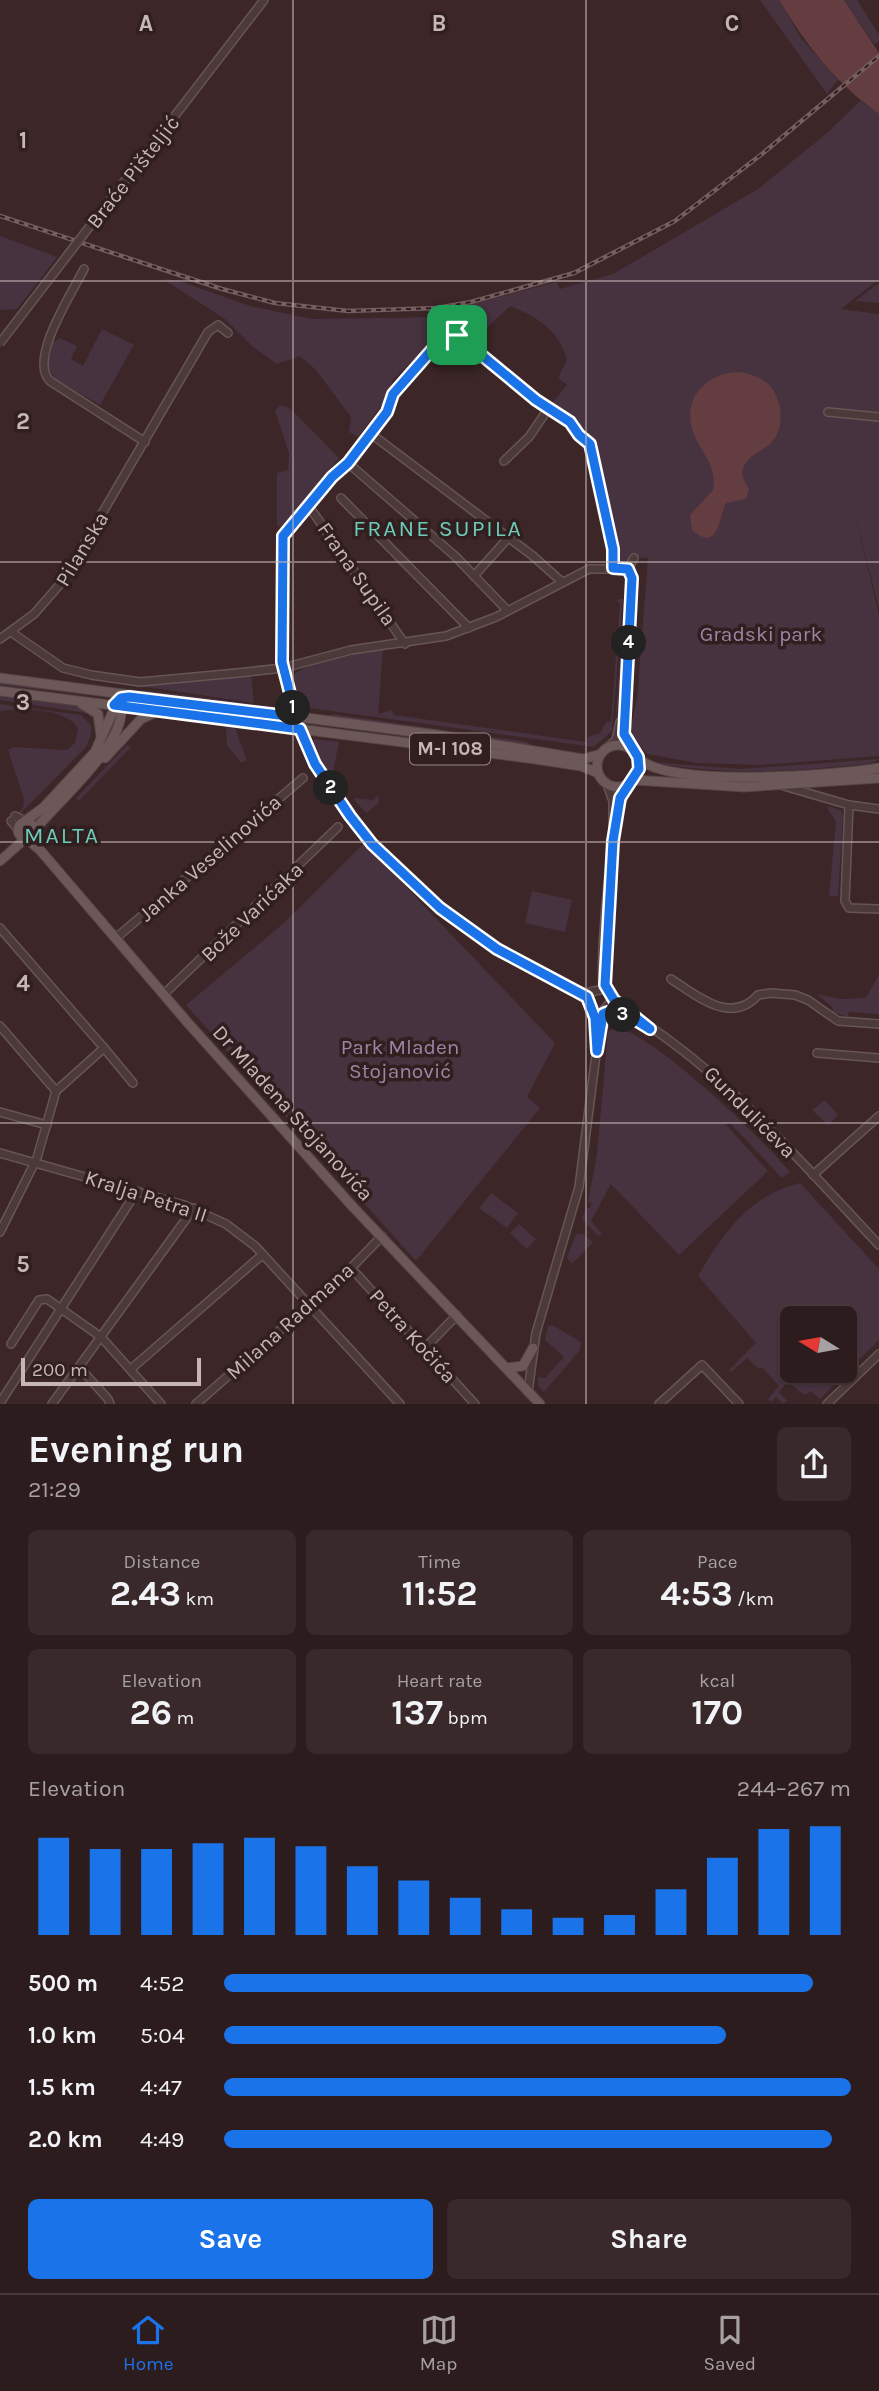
<!DOCTYPE html>
<meta charset="utf-8">
<style>
:root{--surface:#2d1c1d;--page:#39292a;--text:#f1f3f6;--muted:#a7a1a4;--line:#483a3b;--accent:#1a73e8}
body{margin:0;font-family:Karla,sans-serif;background:var(--page);color:var(--text);height:100vh;display:flex;flex-direction:column;font-size:26px;white-space:nowrap}
*{box-sizing:border-box;margin:0}
p{font-size:23px;color:var(--muted)}
.icon{flex:none;width:38px;height:38px;fill:none;stroke:currentColor;stroke-width:2;stroke-linecap:round;stroke-linejoin:round}
.map{position:relative;height:1404px;overflow:hidden}
.panel{display:flex;flex-direction:column;background:var(--surface);flex:1}
.panel>*{flex:none}
.needle{width:46px;rotate:281deg}
.tools{position:absolute;left:780px;top:1306px;display:grid;gap:14px}
.tools a{display:grid;place-items:center;width:77px;height:77px;border-radius:10px;background:var(--surface);box-shadow:0 2px 5px #0004,0 0 0 2px var(--line);font-size:35px}
.scale{position:absolute;left:21px;bottom:18px;width:180px;box-sizing:border-box;padding-left:7px;border:4px solid #c7b6b6;border-top:0;font-size:19px;line-height:24px;white-space:nowrap;color:#c7b6b6;-webkit-text-stroke:5px #311f1f;paint-order:stroke}
.pin{position:absolute;display:grid;place-items:center;width:60px;height:60px;color:#fff;margin:-30px;border-radius:14px;box-shadow:0 4px 10px #0006}
.km{position:absolute;width:35px;height:35px;margin:-18px;border-radius:50%;background:#222;color:#fff;font-size:19px;line-height:35px;text-align:center}
.round{display:grid;place-items:center;flex:none;width:74px;height:74px;border-radius:10px;background:var(--page)}
.head{display:flex;align-items:center;justify-content:space-between;height:119px;padding:0 28px}
h1{font-size:38px;font-weight:700;line-height:52px}
.metrics{display:grid;grid-template-columns:repeat(3,1fr);gap:10px;height:119px;padding:7px 28px}
.metrics div{display:grid;align-content:center;border-radius:10px;background:var(--page);text-align:center}
.metrics b{font-size:35px;font-weight:700}
.metrics small{font-size:19px;font-weight:400}
.metrics p{font-size:19px}
.chart{height:196px;padding:14px 28px}
.chart p{display:flex;justify-content:space-between}
.chart svg{width:100%;height:126px;margin-top:7px;stroke:var(--accent);stroke-width:6}
.cta{display:flex;gap:14px;margin-top:auto;padding:14px 28px}
.cta a{flex:1;height:80px;border-radius:10px;background:var(--accent);color:#fff;font-size:28px;font-weight:700;line-height:80px;text-align:center}
.cta a+a{background:var(--page);color:var(--text)}
ul{padding:0 28px;list-style:none;font-size:23px}
li{display:grid;grid-template-columns:112px 84px 1fr;align-items:center;height:52px}
li i{height:18px;border-radius:9px;background:var(--accent)}
.dock{display:flex;justify-content:space-around;align-items:center;height:98px;border-top:2px solid var(--line);background:var(--surface);font-size:19px;color:var(--muted)}
.dock a{display:grid;justify-items:center;gap:4px}
.dock .current{color:var(--accent)}
.map>svg:first-child{display:block}
</style>
<div class="map">
<svg width="879" height="1404" viewBox="0 0 879 1404">
<rect width="100%" height="100%" fill="#3c2627"/>
<g fill="#473240" fill-rule="evenodd">
<path d="M 760,0 L 779,0 L 801,38 L 838,80 L 827,94 Z"/>
<path d="M 844,0 L 857,0 L 879,35 L 879,42 L 874,44 Z"/>
<path d="M 860,101 L 879,114 L 879,279 L 841,309 L 879,314 L 879,609 L 851,498 L 879,614 L 879,756 L 760,765 L 697,763 L 647,754 L 633,737 L 631,726 L 637,700 L 648,558 L 632,557 L 624,565 L 617,562 L 597,447 L 584,430 L 579,432 L 549,407 L 567,385 L 558,378 L 567,360 C 559,330 536,316 510,306 L 471,343 L 452,326 L 444,328 L 438,337 L 394,378 L 384,402 L 358,437 L 349,432 L 351,417 L 316,370 L 300,356 L 277,364 L 253,347 L 225,319 L 163,279 L 176,280 L 250,306 L 312,319 L 444,317 L 444,311 L 556,282 L 560,289 L 613,274 L 758,189 L 826,134 Z"/>
<path d="M 0,236 L 57,257 L 17,309 L 0,310 Z"/>
<path d="M 879,283 L 879,303 L 855,301 Z"/>
<path d="M 102,329 L 134,345 L 100,405 L 55,379 L 47,367 L 53,342 L 60,338 L 77,346 L 71,359 L 83,366 Z"/>
<path d="M 281,405 L 291,409 L 339,458 L 284,527 L 277,526 L 277,473 L 288,470 L 289,454 L 275,410 Z"/>
<path d="M 619,599 L 623,599 L 612,731 L 594,747 L 302,707 L 297,701 L 292,678 C 298,663 366,652 383,650 L 378,714 L 392,710 L 394,715 L 587,742 L 588,737 L 600,733 L 606,722 L 611,722 L 620,603 L 616,602 Z"/>
<path d="M 625,600 L 627,606 L 616,723 L 615,722 Z"/>
<path d="M 251,675 L 254,703 L 140,686 L 140,684 Z"/>
<path d="M 0,681 L 107,696 L 108,697 L 0,685 Z"/>
<path d="M 144,690 L 284,708 L 280,711 L 137,692 Z"/>
<path d="M 0,694 L 80,705 L 93,714 L 0,700 Z"/>
<path d="M 137,701 L 276,720 L 277,721 L 136,703 Z"/>
<path d="M 0,704 L 81,715 L 91,725 L 91,735 L 86,747 L 20,814 L 18,813 L 23,808 L 24,798 L 8,750 L 14,747 L 67,750 L 75,743 L 78,729 C 66,707 22,709 0,711 Z"/>
<path d="M 333,714 L 527,742 L 532,746 L 329,716 Z"/>
<path d="M 226,727 L 235,728 L 247,760 L 241,763 L 227,745 Z"/>
<path d="M 314,739 L 339,742 L 332,777 L 328,776 C 322,765 311,751 314,739 Z"/>
<path d="M 127,745 L 131,747 L 79,801 L 76,798 Z"/>
<path d="M 879,759 C 872,765 854,765 844,766 C 779,773 714,774 650,762 L 741,769 Z"/>
<path d="M 376,796 L 379,797 L 379,803 L 366,813 L 353,798 L 374,800 Z"/>
<path d="M 829,806 L 842,811 L 843,818 L 838,896 L 829,896 L 836,821 L 827,808 Z"/>
<path d="M 364,843 L 555,1043 L 527,1097 L 540,1108 L 416,1261 L 186,1005 L 284,923 Z"/>
<path d="M 532,891 L 572,900 L 565,932 L 525,923 Z"/>
<path d="M 879,975 L 879,1014 L 849,1012 L 848,1017 L 832,1012 L 833,1008 L 817,994 L 840,999 L 866,998 Z"/>
<path d="M 615,1027 C 652,1032 764,1140 790,1172 L 782,1178 L 729,1122 L 726,1125 L 768,1171 L 679,1255 L 611,1184 L 591,1221 L 602,1234 L 598,1236 L 582,1219 L 586,1208 L 590,1208 L 592,1203 L 588,1202 L 597,1154 L 608,1032 Z"/>
<path d="M 825,1100 L 838,1115 L 828,1125 L 812,1110 Z"/>
<path d="M 800,1183 L 879,1269 L 879,1340 L 820,1399 L 811,1391 L 805,1395 L 787,1382 L 779,1392 L 787,1401 L 783,1404 L 776,1397 L 771,1402 L 768,1399 L 779,1386 L 762,1367 L 759,1369 L 747,1358 L 731,1372 L 729,1370 L 756,1343 L 698,1276 C 723,1233 750,1195 800,1183 ZM 793,1318 L 845,1318 L 845,1370 L 793,1370 Z"/>
<path d="M 491,1193 L 518,1213 L 507,1228 L 479,1208 Z"/>
<path d="M 519,1224 L 536,1239 L 527,1249 L 510,1233 Z"/>
<path d="M 576,1234 L 583,1234 L 593,1242 L 572,1264 L 567,1258 Z"/>
<path d="M 552,1325 L 581,1342 L 580,1350 L 544,1392 L 538,1386 L 538,1377 L 545,1378 L 564,1357 L 545,1340 L 548,1326 Z"/>
</g>
<g fill="#633d3f">
<path d="M 779,0 L 844,0 L 879,53 L 879,114 C 836,84 806,45 779,0 Z"/>
<path d="M 740,372 C 749,374 758,376 766,382 C 782,395 787,427 771,443 C 762,452 747,455 743,469 C 740,477 746,482 749,489 L 746,499 L 726,503 C 719,516 719,554 692,530 L 690,515 L 713,490 C 718,464 699,452 692,429 C 683,396 708,372 740,372 Z"/>
</g>
<g fill="none" stroke-linecap="round" stroke-linejoin="round">
<defs>
<g id="minor">
<path d="M 130,174 L 264,0"/>
<path d="M 84,269 C 72,293 28,360 50,381 L 145,442"/>
<path d="M 828,412 L 879,417"/>
<path d="M 370,433 L 387,412 L 393,394 L 450,329 L 536,400 L 570,422 L 579,435 L 590,444 L 613,549 L 613,568"/>
<path d="M 504,461 L 529,437 L 548,409"/>
<path d="M 348,463 L 332,477 L 283,536 L 282,662 L 293,708 L 309,754 L 341,805 L 372,843 L 440,908 L 497,949 L 587,997 L 597,1018 L 597,1051"/>
<path d="M 341,498 L 469,628"/>
<path d="M 308,505 L 405,644"/>
<path d="M 628,569 L 633,582 L 624,729 L 627,743 L 635,752"/>
<path d="M 474,576 L 508,538"/>
<path d="M 507,610 L 455,556 L 348,463 L 370,433 L 533,556 L 562,582"/>
<path d="M 11,632 L 63,668 L 91,675 L 140,682 L 237,673 L 283,668 L 351,650 L 446,636 L 496,617 L 589,569 L 628,569 L 634,558"/>
<path d="M 0,639 L 34,614 L 62,582 L 208,332 L 218,325 L 228,333"/>
<path d="M 607,748 L 616,740 L 620,722"/>
<path d="M 607,784 L 613,801 L 613,828"/>
<path d="M 784,786 L 849,805 L 879,809"/>
<path d="M 849,805 L 845,901 L 849,908 L 879,909"/>
<path d="M 15,816 L 25,821"/>
<path d="M 11,821 L 18,829"/>
<path d="M 0,928 L 104,1048 L 56,1091"/>
<path d="M 116,938 L 303,778"/>
<path d="M 671,979 C 696,995 731,1026 758,995 L 771,993 L 795,995 L 808,1000 L 838,1021 L 879,1024"/>
<path d="M 164,994 L 338,827"/>
<path d="M 586,1001 L 590,992 L 604,989"/>
<path d="M 613,1001 C 611,993 604,991 603,983 C 600,952 612,807 629,785"/>
<path d="M 614,1004 C 719,1064 797,1158 879,1245"/>
<path d="M 603,1012 L 614,1011 L 631,1018"/>
<path d="M 600,1022 L 602,1012 L 612,1000"/>
<path d="M 0,1026 L 56,1091"/>
<path d="M 104,1048 L 133,1083"/>
<path d="M 817,1053 L 879,1058"/>
<path d="M 0,1112 L 47,1125"/>
<path d="M 0,1153 L 184,1205 L 226,1224 L 255,1246 L 400,1404"/>
<path d="M 813,1175 L 879,1116"/>
<path d="M 0,1232 L 37,1158 L 56,1091"/>
<path d="M 351,1268 L 475,1404"/>
<path d="M 11,1344 L 39,1300 L 47,1299 L 101,1337 L 161,1404"/>
<path d="M 423,1350 L 457,1315"/>
<path d="M 79,1367 L 108,1399 L 110,1404"/>
<path d="M 131,1369 L 262,1255"/>
<path d="M 528,1392 L 536,1333 L 579,1187 L 597,1047"/>
<path d="M 0,1403 L 137,1191"/>
<path d="M 52,1404 L 194,1208"/>
<path d="M 196,1404 L 351,1268 L 382,1236"/>
<path d="M 659,1404 L 702,1365 L 739,1404"/>
<path d="M 827,1404 L 879,1354"/>
</g>
<g id="major">
<path d="M 0,678 L 437,735 L 583,759 L 601,754"/>
<path d="M 0,691 L 535,759 L 581,766 L 598,773"/>
<path d="M 82,704 L 98,714 L 101,736"/>
<circle cx="618" cy="766" r="21"/>
<path d="M 638,757 C 662,789 838,775 879,768"/>
<path d="M 105,758 L 141,719 L 156,712"/>
<path d="M 635,780 L 744,787 L 879,778"/>
<path d="M 25,821 L 43,808 L 95,752 L 118,700"/>
<circle cx="26" cy="830" r="8"/>
<path d="M 35,830 C 54,804 136,737 119,700"/>
<path d="M 0,861 L 26,838 L 40,850 L 188,1023 L 353,1207 L 540,1404"/>
<path d="M 507,1368 L 523,1366 L 533,1348"/>
</g>
</defs>
<use href="#minor" stroke="#675555" stroke-width="10"/>
<use href="#major" stroke="#554343" stroke-width="11"/>
<use href="#minor" stroke="#4c3a3a" stroke-width="7"/>
<use href="#major" stroke="#6c5859" stroke-width="9"/>
<defs>
<path id="rail" d="M 0,216 L 222,289 L 275,303 L 348,311 L 437,308 L 471,302 L 574,273 L 675,221 L 762,154 L 879,56"/>
</defs>
<use href="#rail" stroke="#755e5f" stroke-width="4.5"/>
<use href="#rail" stroke="#311f1f" stroke-width="2" stroke-dasharray="5" stroke-linecap="butt"/>
<defs>
<path id="minor-bridge" d="M 0,343 L 130,174"/>
</defs>
<use href="#minor-bridge" stroke="#675555" stroke-width="10" stroke-linecap="butt"/>
<use href="#minor-bridge" stroke="#4c3a3a" stroke-width="7"/>
</g>
<g fill="none" stroke-linecap="round" stroke-linejoin="round">
<defs>
<path id="route" d="M 450,329 L 536,400 L 570,422 L 579,435 L 590,444 L 613,549 L 613,568 L 628,569 L 632,578 L 624,734 L 638,757 L 639,769 L 620,798 L 613,841 L 605,985 L 614,1000 L 650,1029 C 638,1022 616,1005 603,1014 L 597,1051 L 595,1018 L 587,997 L 497,949 L 440,908 L 372,844 L 350,816 L 315,764 L 300,729 L 114,705 L 121,698 L 129,697 L 296,717 L 282,662 L 283,536 L 332,477 L 348,463 L 387,412 L 393,394 Z"/>
</defs>
<use href="#route" stroke="#fff" stroke-width="14"/>
<use href="#route" stroke="#1a73e8" stroke-width="9"/>
</g>
<path fill="none" stroke="#c7b6b6" stroke-width="2" stroke-opacity="0.55" d="M 293,0 L 293,1404M 586,0 L 586,1404M 0,281 L 879,281M 0,562 L 879,562M 0,842 L 879,842M 0,1123 L 879,1123"/>
<g text-anchor="middle" dominant-baseline="central" stroke-width="7" stroke-linejoin="round" paint-order="stroke">
<rect fill="#311f1f" stroke="#9a8989" stroke-width="2" x="410" y="733.5" width="80" height="31" rx="5"/>
<g font-size="19" font-weight="bold" fill="#c7b6b6">
<text x="450" y="749">M-I 108</text>
</g>
<g font-size="21" fill="#c7b6b6" stroke="#311f1f">
<text transform="translate(133 172) rotate(-52)">Braće Pišteljić</text>
<text transform="translate(82 549) rotate(-59)">Pilanska</text>
<text transform="translate(357 574) rotate(55)">Frana Supila</text>
<text transform="translate(210 858) rotate(-41)">Janka Veselinovića</text>
<text transform="translate(252 912) rotate(-44)">Bože Varićaka</text>
<text transform="translate(750 1112) rotate(45)">Gundulićeva</text>
<text transform="translate(293 1113) rotate(48)">Dr Mladena Stojanovića</text>
<text transform="translate(146 1196) rotate(18)">Kralja Petra II</text>
<text transform="translate(290 1321) rotate(-42)">Milana Radmana</text>
<text transform="translate(413 1336) rotate(48)">Petra Kočića</text>
</g>
<g font-size="21" fill="#9985a6" stroke="#311f1f">
<text x="761" y="634">Gradski park</text>
<text x="400" y="1047">Park Mladen<tspan x="400" dy="24">Stojanović</tspan></text>
</g>
<g font-size="23" letter-spacing="2" fill="#6ccbba" stroke="#311f1f">
<text x="438" y="528">FRANE SUPILA</text>
<text x="62" y="835">MALTA</text>
</g>
</g>
<g font-size="23" text-anchor="middle" font-weight="bold" fill="#c7b6b6" stroke="#311f1f" stroke-width="7" stroke-linejoin="round" paint-order="stroke">
<text x="146" y="31">A</text>
<text x="439" y="31">B</text>
<text x="732" y="31">C</text>
<text x="23" y="148">1</text>
<text x="23" y="429">2</text>
<text x="23" y="710">3</text>
<text x="23" y="991">4</text>
<text x="23" y="1272">5</text>
</g>
</svg>
<div class="tools">
<a><svg class="needle" viewBox="-14 -14 28 28"><path d="M0-13l5 13h-10z" fill="#e53935"/><path d="M0 13l5-13h-10z" fill="#a7a1a4"/></svg></a>
</div>
<div class="scale">200 m</div>
<div class="pin" style="left:457px;top:335px;background:#1e9e55"><svg class="icon" aria-label="arrive" viewBox="0 0 24 24"><path d="M6 21V4h12l-3 4 3 4H6"/></svg></div>
<b class="km" style="left:293px;top:708px">1</b>
<b class="km" style="left:331px;top:788px">2</b>
<b class="km" style="left:623px;top:1015px">3</b>
<b class="km" style="left:629px;top:643px">4</b>
</div>
<section class="panel">
<div class="head"><div><h1>Evening run</h1><p>21:29</p></div><a class="round"><svg class="icon" aria-label="share" viewBox="0 0 24 24"><path d="M12 15V3M7 8l5-5 5 5M5 13v7h14v-7"/></svg></a></div>
<div class="metrics">
<div><p>Distance</p><b>2.43<small> km</small></b></div>
<div><p>Time</p><b>11:52</b></div>
<div><p>Pace</p><b>4:53<small> /km</small></b></div>
</div>
<div class="metrics">
<div><p>Elevation</p><b>26<small> m</small></b></div>
<div><p>Heart rate</p><b>137<small> bpm</small></b></div>
<div><p>kcal</p><b>170</b></div>
</div>
<div class="chart"><p><span>Elevation</span>244–267 m</p>
<svg viewBox="0 0 160 44" preserveAspectRatio="none"><path d="M5 44V10M15 44V14M25 44V14M35 44V12M45 44V10M55 44V13M65 44V20M75 44V25M85 44V31M95 44V35M105 44V38M115 44V37M125 44V28M135 44V17M145 44V7M155 44V6"/></svg>
</div>
<ul>
<li><b>500 m</b>4:52<i style="width:94%"></i></li>
<li><b>1.0 km</b>5:04<i style="width:80%"></i></li>
<li><b>1.5 km</b>4:47<i style="width:100%"></i></li>
<li><b>2.0 km</b>4:49<i style="width:97%"></i></li>
</ul>
<div class="cta"><a>Save</a><a>Share</a></div>
</section>
<nav class="dock">
<a class="current"><svg class="icon" aria-label="home" viewBox="0 0 24 24"><path d="M3 11l9-7 9 7M6 9v11h12V9"/></svg>Home</a>
<a><svg class="icon" aria-label="map" viewBox="0 0 24 24"><path d="M3 6l6-2 6 2 6-2v14l-6 2-6-2-6 2zM9 4v14M15 6v14"/></svg>Map</a>
<a><svg class="icon" aria-label="saved" viewBox="0 0 24 24"><path d="M7 4h10v16l-5-4-5 4z"/></svg>Saved</a>
</nav>
